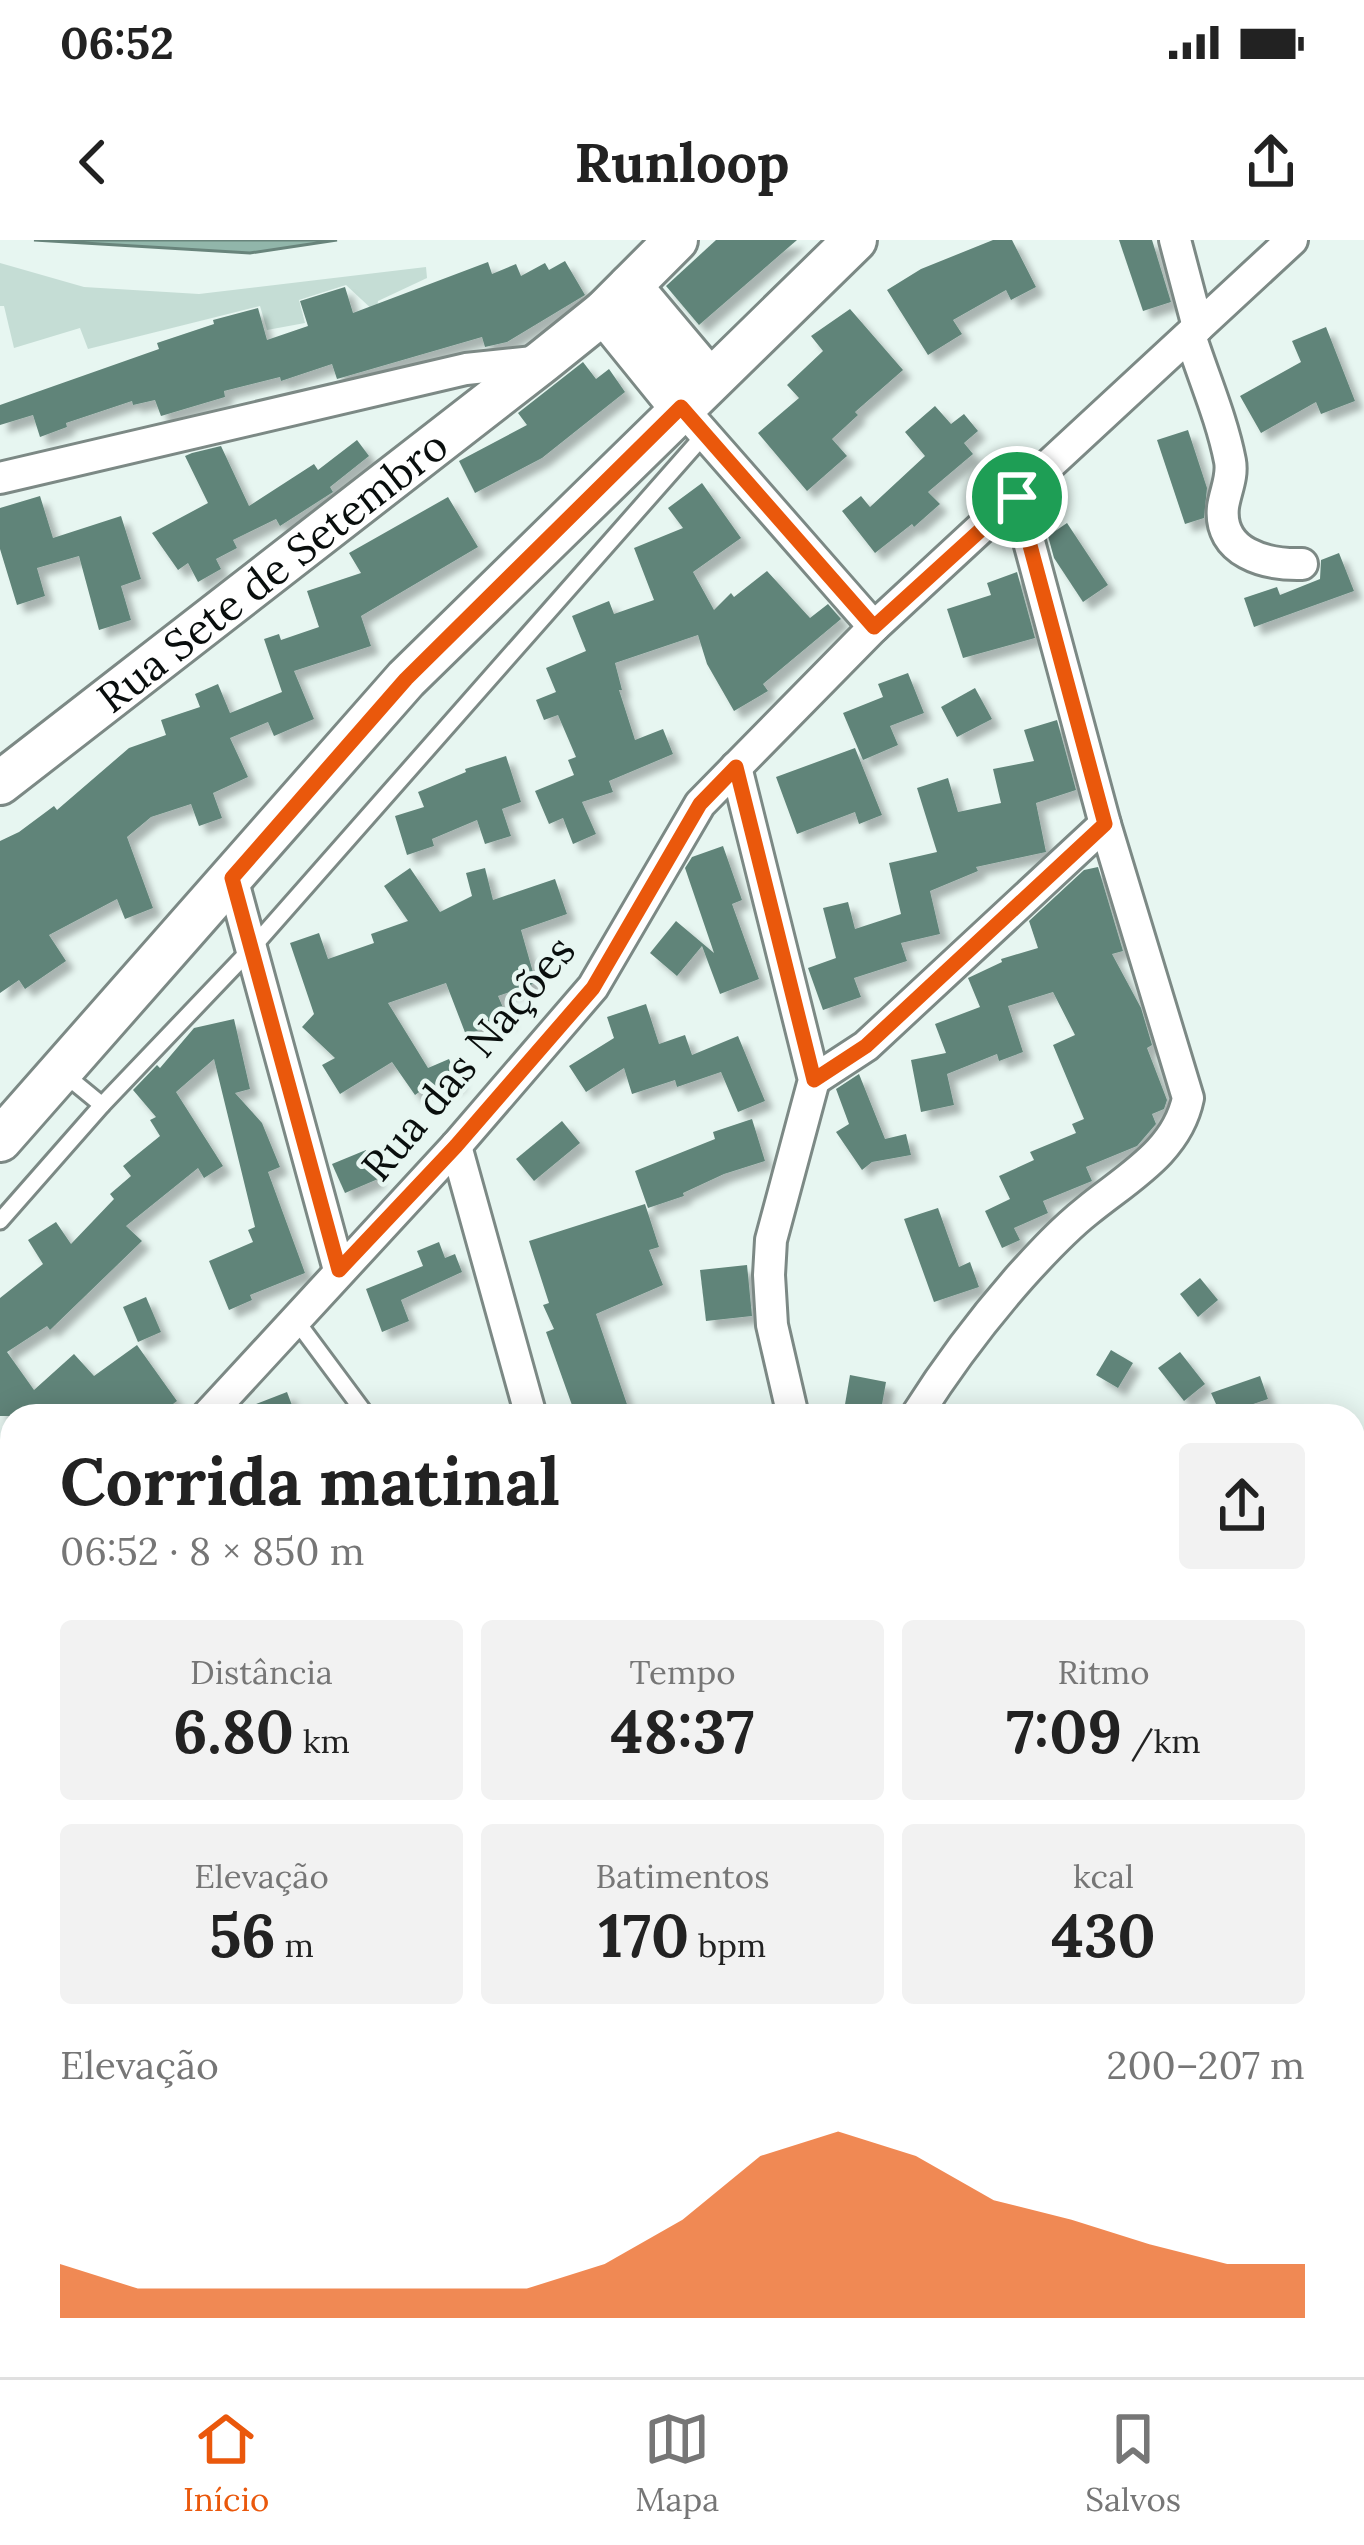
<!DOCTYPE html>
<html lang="pt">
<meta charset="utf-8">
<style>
:root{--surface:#fff;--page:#f2f2f2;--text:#222;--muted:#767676;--line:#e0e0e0;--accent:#ea580c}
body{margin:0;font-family:Lora,serif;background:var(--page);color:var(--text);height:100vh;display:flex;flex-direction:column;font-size:45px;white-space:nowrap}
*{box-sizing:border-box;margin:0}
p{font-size:39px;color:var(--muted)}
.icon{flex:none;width:66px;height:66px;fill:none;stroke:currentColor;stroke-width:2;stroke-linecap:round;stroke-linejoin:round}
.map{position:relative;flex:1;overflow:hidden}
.details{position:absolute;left:0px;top:1164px;width:1365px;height:975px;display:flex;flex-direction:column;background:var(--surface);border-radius:36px 36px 0 0;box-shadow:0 6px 30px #0003}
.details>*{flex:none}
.pin{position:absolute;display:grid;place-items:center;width:102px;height:102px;color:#fff;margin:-51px;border:6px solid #fff;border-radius:50%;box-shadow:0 3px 12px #0007}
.round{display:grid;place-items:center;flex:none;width:126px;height:126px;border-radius:12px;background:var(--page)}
.overview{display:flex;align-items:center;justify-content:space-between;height:204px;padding:0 60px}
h1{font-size:66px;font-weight:700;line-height:90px}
.stats{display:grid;grid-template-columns:repeat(3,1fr);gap:18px;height:204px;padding:12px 60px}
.stats div{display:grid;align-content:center;border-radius:12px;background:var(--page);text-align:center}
.stats b{font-size:60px;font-weight:700}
.stats small{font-size:33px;font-weight:400}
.stats p{font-size:33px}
.chart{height:336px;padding:24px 60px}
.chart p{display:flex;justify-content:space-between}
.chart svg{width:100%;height:216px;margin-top:12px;fill:var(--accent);opacity:.7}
.status{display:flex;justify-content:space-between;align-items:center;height:84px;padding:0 60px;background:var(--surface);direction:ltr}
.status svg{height:33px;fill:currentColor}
header{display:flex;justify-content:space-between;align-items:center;height:156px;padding:0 60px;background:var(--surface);font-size:54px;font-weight:700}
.tab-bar{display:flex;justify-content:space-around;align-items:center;height:168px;border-top:3px solid var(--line);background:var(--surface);font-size:33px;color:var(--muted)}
.tab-bar a{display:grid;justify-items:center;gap:6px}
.tab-bar .on{color:var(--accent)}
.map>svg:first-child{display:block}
</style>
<div class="status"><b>06:52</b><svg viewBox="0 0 49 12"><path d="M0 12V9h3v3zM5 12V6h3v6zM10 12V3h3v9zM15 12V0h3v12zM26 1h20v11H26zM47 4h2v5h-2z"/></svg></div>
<header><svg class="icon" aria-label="back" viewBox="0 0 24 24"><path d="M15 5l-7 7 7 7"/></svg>Runloop<svg class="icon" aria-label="share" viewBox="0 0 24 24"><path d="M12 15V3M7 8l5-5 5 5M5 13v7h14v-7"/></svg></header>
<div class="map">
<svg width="1364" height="2137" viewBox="0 0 1364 2137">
<defs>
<filter id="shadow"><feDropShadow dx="8" dy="8" stdDeviation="3" flood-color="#0004"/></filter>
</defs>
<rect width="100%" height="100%" fill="#e7f6f1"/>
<path fill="#c5ddd5" d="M 0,23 L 84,47 L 199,54 L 426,27 L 427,38 L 378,61 L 376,73 L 346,45 L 299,60 L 305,83 L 267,90 L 260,66 L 88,109 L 80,88 L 14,108 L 4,66 L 0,66 Z"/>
<path fill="#91b6aa" stroke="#68847b" stroke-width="3" d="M 34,0 L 337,0 L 250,13 Z"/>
<g fill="#618479" filter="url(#shadow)">
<path d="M 716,0 L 797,0 L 699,85 L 666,46 Z"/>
<path d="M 993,0 L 1012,0 L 1036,47 L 1011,60 L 1006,50 L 953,80 L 962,94 L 928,115 L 887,50 L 921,29 Z"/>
<path d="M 1119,0 L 1152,0 L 1171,62 L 1143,71 Z"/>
<path d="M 565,21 L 585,55 L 507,102 L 485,107 L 482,97 L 337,139 L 332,124 L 281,141 L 280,137 L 224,151 L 225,157 L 161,176 L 155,160 L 133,165 L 132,161 L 66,183 L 67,187 L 40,197 L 33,175 L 0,185 L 0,165 L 159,109 L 157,103 L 214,84 L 213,80 L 258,68 L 267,100 L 308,86 L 300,61 L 345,47 L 353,73 L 488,22 L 492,34 L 516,24 L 521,36 L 545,23 L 549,30 Z"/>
<path d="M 850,69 L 903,130 L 855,172 L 858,175 L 832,199 L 847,216 L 807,251 L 758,193 L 799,158 L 787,145 L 823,111 L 811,96 Z"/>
<path d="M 1326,87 L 1355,161 L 1321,174 L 1316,162 L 1261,193 L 1240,156 L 1301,122 L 1292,101 Z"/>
<path d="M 583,122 L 596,139 L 609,129 L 625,152 L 542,218 L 475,253 L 459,221 L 527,185 L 518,173 Z"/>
<path d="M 935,166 L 951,184 L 964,174 L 978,191 L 964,203 L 973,214 L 928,252 L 940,264 L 914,287 L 912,284 L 875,313 L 842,271 L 861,256 L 870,267 L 925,216 L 905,192 Z"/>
<path d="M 1188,190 L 1207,248 L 1204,278 L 1185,284 L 1157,200 Z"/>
<path d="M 357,200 L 369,216 L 330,247 L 333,252 L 280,286 L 276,279 L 233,300 L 237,308 L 216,319 L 221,329 L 198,342 L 188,323 L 178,330 L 152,293 L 208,263 L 185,216 L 192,213 L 221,206 L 249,266 L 314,224 L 318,230 Z"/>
<path d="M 702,243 L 741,298 L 693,332 L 714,370 L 731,353 L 734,357 L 767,331 L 810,378 L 828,364 L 841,379 L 763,444 L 768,451 L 734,471 L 707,424 L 698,395 L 615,423 L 622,450 L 619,450 L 635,500 L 663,489 L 673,514 L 609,541 L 613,552 L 582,562 L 596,594 L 573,604 L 563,578 L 549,584 L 535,551 L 574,535 L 568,520 L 576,517 L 558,475 L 544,480 L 536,460 L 556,452 L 546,428 L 586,411 L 572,376 L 609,361 L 614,374 L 654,360 L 634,308 L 683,288 L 668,268 Z"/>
<path d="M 40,256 L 53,298 L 121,276 L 141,339 L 121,346 L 131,380 L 99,390 L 79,316 L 37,328 L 45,356 L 17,365 L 0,309 L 0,268 Z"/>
<path d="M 448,257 L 478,307 L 361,376 L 371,406 L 294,431 L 314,479 L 274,496 L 268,482 L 230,498 L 248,537 L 213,553 L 222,578 L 199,586 L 191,564 L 151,577 L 127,597 L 153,668 L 125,679 L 117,659 L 49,695 L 66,721 L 25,749 L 19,740 L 0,753 L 0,601 L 19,592 L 54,566 L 57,570 L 129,508 L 166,495 L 161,480 L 200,467 L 195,454 L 218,444 L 230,473 L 282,452 L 264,399 L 279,394 L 281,400 L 319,387 L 307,351 L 361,333 L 349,313 Z"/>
<path d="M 1067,283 L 1108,345 L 1083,362 L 1054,318 L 1048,296 Z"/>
<path d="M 1339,313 L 1354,351 L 1254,387 L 1244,358 L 1277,347 L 1280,355 L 1320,339 L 1321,320 Z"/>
<path d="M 1017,332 L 1035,398 L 963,418 L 947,369 L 991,355 L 987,343 Z"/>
<path d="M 908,433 L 924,473 L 890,486 L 898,505 L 863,520 L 843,473 L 883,457 L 878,444 Z"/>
<path d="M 975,448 L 992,479 L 957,497 L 941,467 Z"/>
<path d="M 1057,480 L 1076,550 L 1036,563 L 1046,612 L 976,627 L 978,631 L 930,651 L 940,694 L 901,703 L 907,721 L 854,738 L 861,757 L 823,770 L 808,728 L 836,718 L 823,668 L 848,662 L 855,689 L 901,674 L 889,623 L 937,612 L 917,548 L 948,538 L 958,572 L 1001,563 L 993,529 L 1034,521 L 1024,490 Z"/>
<path d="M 855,508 L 882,575 L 859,584 L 855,572 L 797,594 L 776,537 Z"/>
<path d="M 506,516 L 521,562 L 502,569 L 511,596 L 485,604 L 477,580 L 432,599 L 434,606 L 407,615 L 395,576 L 424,567 L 418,552 L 466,532 L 465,529 Z"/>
<path d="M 723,606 L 742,660 L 732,664 L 759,739 L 720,754 L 702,706 L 677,736 L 650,713 L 676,681 L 714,713 L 685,628 L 692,617 Z"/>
<path d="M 1098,627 L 1123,711 L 1112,714 L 1141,768 L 1152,805 L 1147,808 L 1167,860 L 1164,869 L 1152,874 L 1156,884 L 1137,906 L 1086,927 L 1092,941 L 1043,961 L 1048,973 L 1014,988 L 1020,1000 L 1002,1008 L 985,971 L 1010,959 L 999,936 L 1034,920 L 1030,912 L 1076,893 L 1072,884 L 1084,879 L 1053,805 L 1075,795 L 1053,752 L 1008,766 L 1023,812 L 999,821 L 997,814 L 947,834 L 954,865 L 921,872 L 911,820 L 946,813 L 935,784 L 980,767 L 968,738 L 1002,722 L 1001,719 L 1038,708 L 1029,681 L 1084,630 Z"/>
<path d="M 410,628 L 440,672 L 472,656 L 466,633 L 485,628 L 493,660 L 555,639 L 567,674 L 521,690 L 536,743 L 498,756 L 508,779 L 466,795 L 446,743 L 388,763 L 428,828 L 449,819 L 459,842 L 436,852 L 432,843 L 415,855 L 392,822 L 340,854 L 322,825 L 335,818 L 302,787 L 314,774 L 290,703 L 319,693 L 328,719 L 374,703 L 371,694 L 408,681 L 384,646 Z"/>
<path d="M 646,764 L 659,804 L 685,795 L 692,815 L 738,796 L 765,861 L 738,872 L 721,832 L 677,847 L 675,840 L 632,854 L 624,828 L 586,852 L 569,826 L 614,798 L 607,777 Z"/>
<path d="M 234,779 L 250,849 L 235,853 L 262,883 L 280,927 L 268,932 L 305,1033 L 250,1055 L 252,1060 L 229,1070 L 209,1021 L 253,1002 L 248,990 L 255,987 L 214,819 L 176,852 L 223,926 L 204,938 L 198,928 L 126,986 L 142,1001 L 50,1090 L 47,1086 L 7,1112 L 34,1150 L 74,1114 L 94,1136 L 137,1105 L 177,1161 L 157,1176 L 0,1176 L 0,1058 L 43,1024 L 28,1000 L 56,982 L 71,1004 L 114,959 L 110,954 L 131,936 L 123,926 L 160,896 L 150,880 L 156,877 L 133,850 L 157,825 L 160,828 L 194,788 Z"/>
<path d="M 859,834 L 885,899 L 906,894 L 911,915 L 872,922 L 862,930 L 836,892 L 849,884 L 836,849 Z"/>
<path d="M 752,879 L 765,921 L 724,934 L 683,953 L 684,956 L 648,968 L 635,931 L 715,899 L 713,892 Z"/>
<path d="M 562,881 L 580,903 L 534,941 L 516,919 Z"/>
<path d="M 366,910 L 378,939 L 345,953 L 332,924 Z"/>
<path d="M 645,964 L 659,1007 L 649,1010 L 663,1045 L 596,1074 L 631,1176 L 581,1176 L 578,1166 L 573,1168 L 546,1092 L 554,1089 L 543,1065 L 549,1063 L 529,1001 Z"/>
<path d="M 938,968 L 959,1027 L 970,1022 L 979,1047 L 934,1062 L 904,979 Z"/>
<path d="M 439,1002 L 445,1018 L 455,1014 L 462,1032 L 401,1060 L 409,1081 L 382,1092 L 366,1049 L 423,1026 L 417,1011 Z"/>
<path d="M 747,1025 L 752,1076 L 706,1081 L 700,1030 Z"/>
<path d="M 1200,1038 L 1218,1060 L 1198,1077 L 1180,1054 Z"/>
<path d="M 146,1057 L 161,1092 L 138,1102 L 123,1067 Z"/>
<path d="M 1111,1110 L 1133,1123 L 1118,1148 L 1096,1135 Z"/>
<path d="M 1180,1112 L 1205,1144 L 1184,1161 L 1158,1128 Z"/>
<path d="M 850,1135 L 886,1142 L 880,1176 L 843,1176 Z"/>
<path d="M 1260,1136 L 1268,1159 L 1221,1175 L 1211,1153 Z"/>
<path d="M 287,1152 L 296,1176 L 234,1176 L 238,1171 Z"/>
</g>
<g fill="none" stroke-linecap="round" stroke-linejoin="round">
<defs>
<g id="service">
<path d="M 63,833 L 102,865"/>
<path d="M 0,981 L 102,865 L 251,709 L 705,194"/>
<path d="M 295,1079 L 367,1176"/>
<path d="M 1353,1551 L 1364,1598"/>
<path d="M 1353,1710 L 1364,1706"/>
</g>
<g id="minor">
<path d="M 1175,0 L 1198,87"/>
<path d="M 1190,95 C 1203,136 1222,179 1230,221 C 1233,237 1225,252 1223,267 C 1218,313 1266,325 1302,324"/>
<path d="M 681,167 L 874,387"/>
<path d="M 0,238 L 466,129 L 543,121"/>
<path d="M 736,527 L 814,840 L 771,1000 L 769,1035 L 772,1085 L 793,1176"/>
<path d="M 232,638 L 339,1030"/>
<path d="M 814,840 L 866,806 L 1105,584"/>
<path d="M 456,906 L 531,1176"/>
<path d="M 207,1176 L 456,906 L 593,747 L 700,564 L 874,387 L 1292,0"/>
<path d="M 916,1176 C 947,1127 983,1079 1021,1036 C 1041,1014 1063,990 1087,971 C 1127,938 1177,912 1188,858 L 1105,584 L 1017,257"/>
<path d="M 0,1411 L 12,1397"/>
<path d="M 0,1749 L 12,1745"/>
<path d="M 0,2046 L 12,2042"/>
<path d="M 1156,2127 L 1158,2137"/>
<path d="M 758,2137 L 775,2133"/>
</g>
<g id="secondary">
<path d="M 630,46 L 709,140"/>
<path d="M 604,72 L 681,167"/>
<path id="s1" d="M 0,543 L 543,121 L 604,72 L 676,0"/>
<path d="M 0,900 L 406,439 L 855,0"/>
</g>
</defs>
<use href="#service" stroke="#7c8985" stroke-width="21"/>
<use href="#minor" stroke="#7c8985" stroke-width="36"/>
<use href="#secondary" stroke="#7c8985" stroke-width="48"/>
<use href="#service" stroke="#fff" stroke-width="15"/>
<use href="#minor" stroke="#fff" stroke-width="30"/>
<use href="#secondary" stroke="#fff" stroke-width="42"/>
</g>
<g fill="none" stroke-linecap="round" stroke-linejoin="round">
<defs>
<path id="route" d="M 681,167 L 874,387 L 1017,257 L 1105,584 L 866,806 L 814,840 L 736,527 L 700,564 L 593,748 L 456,906 L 339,1030 L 232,638 L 406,439 Z"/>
</defs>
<use href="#route" stroke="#fff" stroke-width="24"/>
<use href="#route" stroke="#ea580c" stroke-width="15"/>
</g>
<g text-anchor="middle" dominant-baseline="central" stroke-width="9" stroke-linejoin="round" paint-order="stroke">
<g font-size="42" fill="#090e0d" stroke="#e7f6f1">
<text stroke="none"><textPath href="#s1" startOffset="345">Rua Sete de Setembro</textPath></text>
<text transform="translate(468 818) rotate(-50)">Rua das Nações</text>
</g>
</g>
</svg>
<div class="pin" style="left:1017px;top:257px;background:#1e9e55"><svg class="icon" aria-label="arrive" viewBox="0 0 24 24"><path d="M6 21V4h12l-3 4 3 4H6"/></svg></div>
<section class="details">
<div class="overview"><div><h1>Corrida matinal</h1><p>06:52 · 8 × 850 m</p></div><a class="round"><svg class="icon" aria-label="share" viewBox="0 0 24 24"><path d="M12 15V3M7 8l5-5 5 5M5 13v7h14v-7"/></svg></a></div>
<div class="stats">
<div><p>Distância</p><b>6.80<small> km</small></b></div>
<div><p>Tempo</p><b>48:37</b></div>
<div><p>Ritmo</p><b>7:09<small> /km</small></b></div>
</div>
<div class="stats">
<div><p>Elevação</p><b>56<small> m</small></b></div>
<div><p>Batimentos</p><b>170<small> bpm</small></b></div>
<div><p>kcal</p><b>430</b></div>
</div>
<div class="chart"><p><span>Elevação</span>200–207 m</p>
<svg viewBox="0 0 160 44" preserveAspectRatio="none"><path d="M0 44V33L10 38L20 38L30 38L40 38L50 38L60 38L70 33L80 24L90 11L100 6L110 11L120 20L130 24L140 29L150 33L160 33V44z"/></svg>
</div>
</section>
</div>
<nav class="tab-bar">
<a class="on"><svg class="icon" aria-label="home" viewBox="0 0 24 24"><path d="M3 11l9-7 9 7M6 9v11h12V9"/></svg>Início</a>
<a><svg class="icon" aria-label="map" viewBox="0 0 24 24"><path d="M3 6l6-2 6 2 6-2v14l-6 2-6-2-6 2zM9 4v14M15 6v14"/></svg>Mapa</a>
<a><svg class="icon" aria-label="saved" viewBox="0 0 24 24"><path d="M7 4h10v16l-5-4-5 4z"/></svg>Salvos</a>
</nav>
